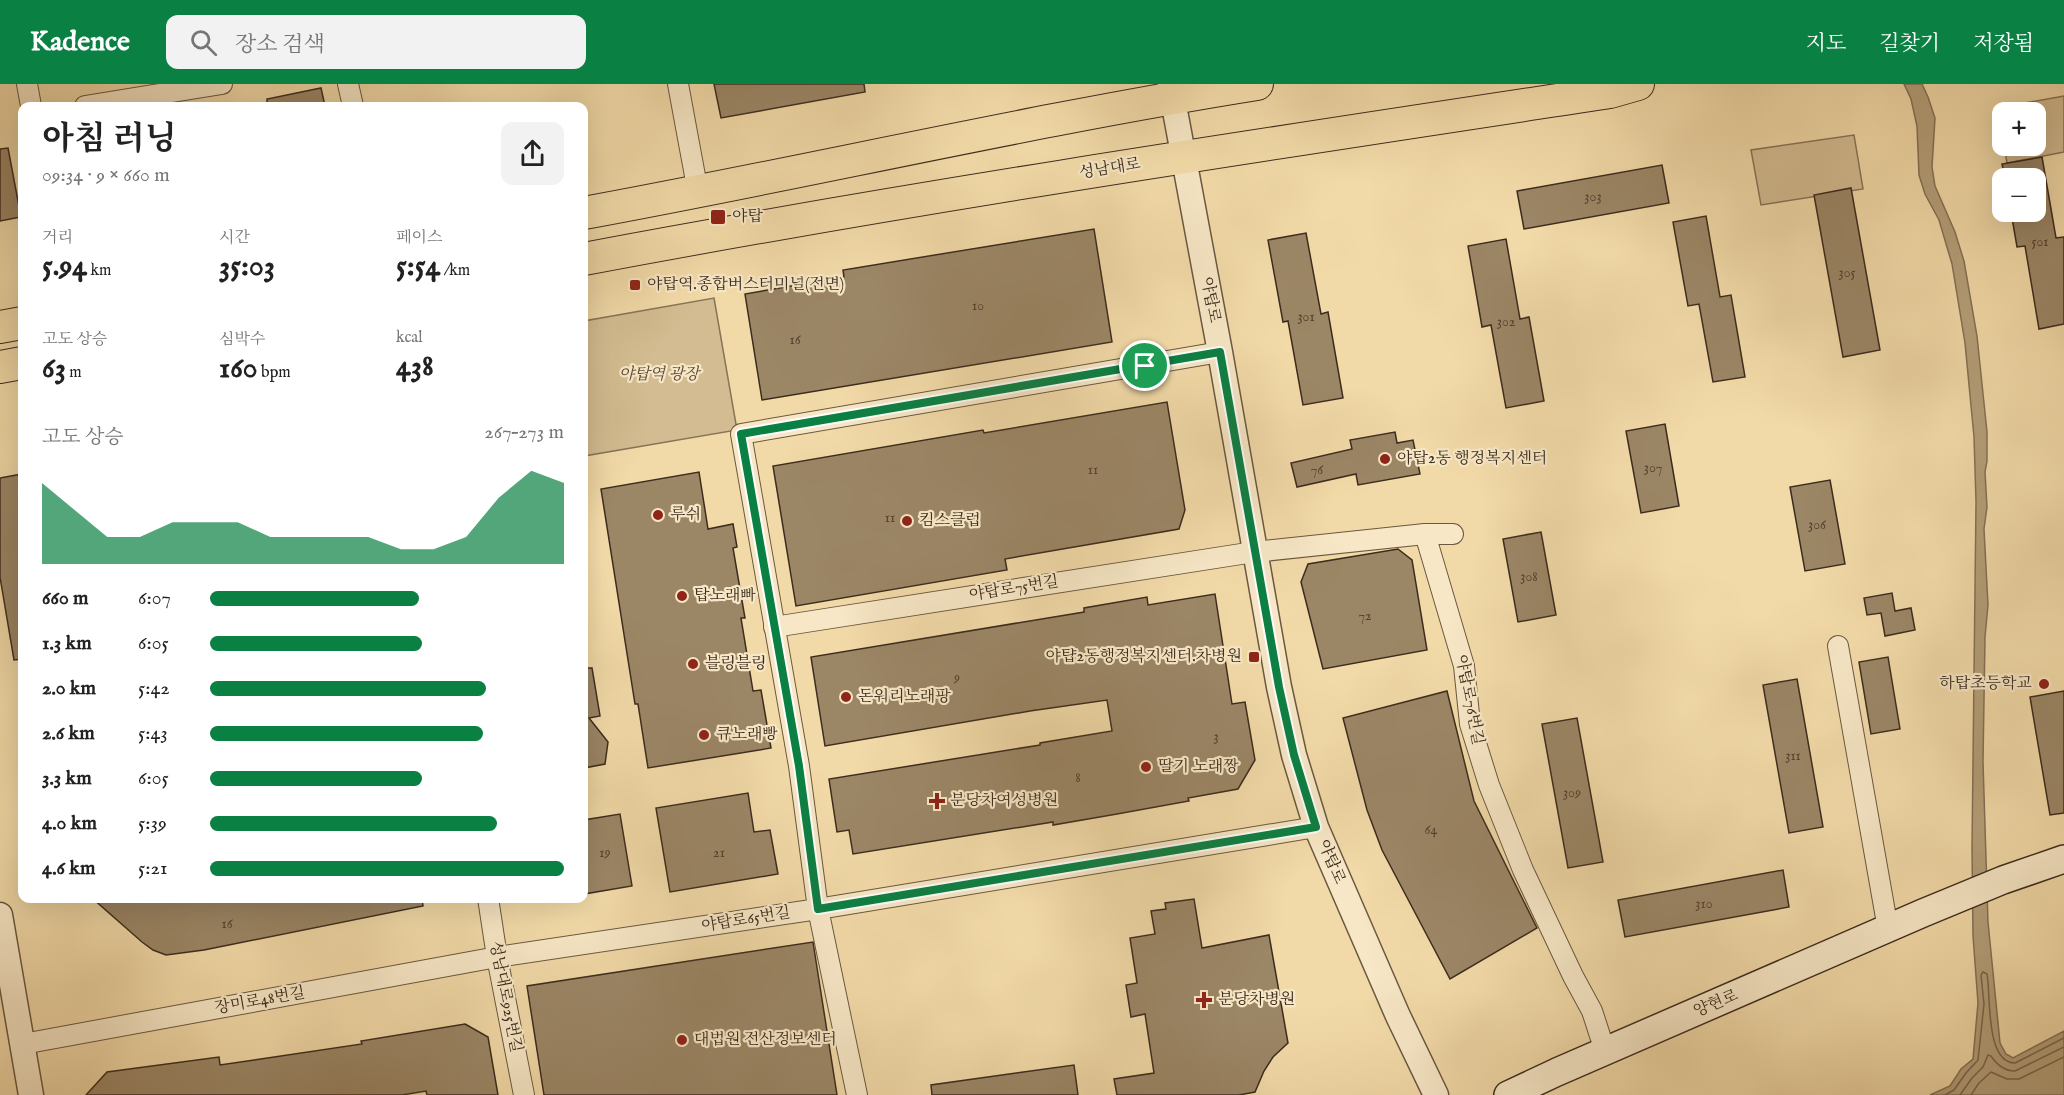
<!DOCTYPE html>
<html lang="ko">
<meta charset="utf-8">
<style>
:root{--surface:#fff;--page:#f2f2f2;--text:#222;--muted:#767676;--accent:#0b8043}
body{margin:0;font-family:"IM FELL English","Noto Serif KR",serif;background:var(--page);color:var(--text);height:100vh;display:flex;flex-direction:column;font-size:22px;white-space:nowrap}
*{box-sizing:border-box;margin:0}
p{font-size:20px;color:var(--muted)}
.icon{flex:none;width:33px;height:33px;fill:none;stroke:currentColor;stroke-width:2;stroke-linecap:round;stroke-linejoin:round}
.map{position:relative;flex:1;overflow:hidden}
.panel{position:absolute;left:18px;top:18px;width:570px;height:801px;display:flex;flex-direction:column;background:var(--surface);border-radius:12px;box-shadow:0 6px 24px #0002}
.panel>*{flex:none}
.tools{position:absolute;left:1992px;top:18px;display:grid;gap:12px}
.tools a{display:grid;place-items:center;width:54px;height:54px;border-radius:12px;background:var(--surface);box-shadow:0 6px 24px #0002;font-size:30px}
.pin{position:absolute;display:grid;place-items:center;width:51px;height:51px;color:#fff;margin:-26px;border:3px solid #fff;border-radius:50%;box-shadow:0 2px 6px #0007}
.round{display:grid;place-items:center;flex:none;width:63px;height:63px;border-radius:12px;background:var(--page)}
.overview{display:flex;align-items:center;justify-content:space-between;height:102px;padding:0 24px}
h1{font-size:33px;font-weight:700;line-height:45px}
.stats{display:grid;grid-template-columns:repeat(3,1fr);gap:9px;height:102px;padding:6px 24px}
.stats div{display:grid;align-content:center}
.stats b{font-size:30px;font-weight:700}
.stats small{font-size:16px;font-weight:400}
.stats p{font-size:16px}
.chart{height:168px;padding:12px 24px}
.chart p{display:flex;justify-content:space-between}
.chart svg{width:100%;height:108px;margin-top:6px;fill:var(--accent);opacity:.7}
ul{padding:0 24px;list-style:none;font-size:20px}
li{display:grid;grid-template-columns:96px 72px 1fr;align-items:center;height:45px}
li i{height:15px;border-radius:8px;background:var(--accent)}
header{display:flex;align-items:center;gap:36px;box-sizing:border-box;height:84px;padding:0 30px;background:var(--accent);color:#fff}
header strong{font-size:28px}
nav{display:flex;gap:33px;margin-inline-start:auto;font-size:21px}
.search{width:420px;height:54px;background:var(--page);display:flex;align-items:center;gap:15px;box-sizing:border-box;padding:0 21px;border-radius:12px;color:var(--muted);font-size:22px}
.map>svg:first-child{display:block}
</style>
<header>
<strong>Kadence</strong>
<div class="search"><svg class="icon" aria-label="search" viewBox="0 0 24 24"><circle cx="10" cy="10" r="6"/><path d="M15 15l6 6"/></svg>장소 검색</div>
<nav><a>지도</a><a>길찾기</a><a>저장됨</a></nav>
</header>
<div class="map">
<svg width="2064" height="1011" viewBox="0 0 2064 1011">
<rect width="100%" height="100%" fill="#f2daa8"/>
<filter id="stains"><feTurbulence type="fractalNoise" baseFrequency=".00333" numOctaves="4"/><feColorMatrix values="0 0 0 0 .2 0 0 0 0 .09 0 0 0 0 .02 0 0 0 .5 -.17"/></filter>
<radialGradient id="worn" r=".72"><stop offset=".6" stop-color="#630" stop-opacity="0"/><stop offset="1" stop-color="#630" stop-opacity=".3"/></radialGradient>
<g fill="#d3bc91" stroke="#887458" stroke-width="1.5">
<path d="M 2064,12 L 2064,68 L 2007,79 L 2004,62 L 2036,62 L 2036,28 L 2002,28 L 2002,53 L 1997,24 Z"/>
<path d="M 1854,51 L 1863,105 L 1761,121 L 1751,66 Z"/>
<path d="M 714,214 L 737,346 L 584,372 L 584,237 Z"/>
</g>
<path fill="#b49f79" stroke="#847155" stroke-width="1.5" d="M 1904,0 L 1922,0 L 1928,13 L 1935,34 L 1932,83 L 1935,102 L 1955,148 L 1964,177 L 1977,252 L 1987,348 L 1987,377 L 1985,388 L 1987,423 L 1984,445 L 1988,521 L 1985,553 L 1983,678 L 1988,838 L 2000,959 L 2006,970 L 2013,974 L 2064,947 L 2064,1011 L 1930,1011 L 1950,1002 L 1961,985 L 1973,975 L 1978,919 L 1973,852 L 1972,764 L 1976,418 L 1974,353 L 1965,259 L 1952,180 L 1939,136 L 1925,110 L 1919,91 L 1917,42 L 1911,15 Z"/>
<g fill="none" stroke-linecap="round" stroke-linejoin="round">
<g stroke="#78664c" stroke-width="1.5">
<path d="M 1945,1011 L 1954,1006 L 1966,989 L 1978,976 L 1984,920 L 1981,891 L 1983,888 L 1987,890 C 1991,911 1985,979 2015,979 L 2064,954"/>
<path d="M 1960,1011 L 1972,994 L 1983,983 L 1988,971 L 1991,972 C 1997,981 2004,987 2015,987 L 2064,963"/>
<path d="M 1971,1011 L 1979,999 L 1991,988 L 2007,995 L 2019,995 L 2064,973"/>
</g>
</g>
<g fill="#9b8666" stroke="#3c2c1e" stroke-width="1.5">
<path d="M 714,0 L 864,0 L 865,8 L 721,34 Z"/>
<path d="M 321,4 L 325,22 L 267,22 L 267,15 Z"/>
<path d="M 8,64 L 21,133 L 0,137 L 0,65 Z"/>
<path d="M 2042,73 L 2056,154 L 2064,153 L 2064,240 L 2039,245 L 2025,162 L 2017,163 L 2011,128 L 2036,128 L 2036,94 L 2005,94 L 2002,80 Z"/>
<path d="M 1662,81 L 1669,119 L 1524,145 L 1517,107 Z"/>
<path d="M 1851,104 L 1880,266 L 1843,273 L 1814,111 Z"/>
<path d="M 1706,132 L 1720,213 L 1731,211 L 1745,293 L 1713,298 L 1699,220 L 1688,222 L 1673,138 Z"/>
<path d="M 1094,145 L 1112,258 L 762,316 L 745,210 L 844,193 L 843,186 Z"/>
<path d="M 1306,149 L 1321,230 L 1328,228 L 1343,314 L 1303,321 L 1288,237 L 1283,238 L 1268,156 Z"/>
<path d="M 1506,155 L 1520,235 L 1529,233 L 1544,317 L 1506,324 L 1491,241 L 1482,243 L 1468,162 Z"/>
<path d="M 1167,318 L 1185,426 L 1179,445 L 1005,475 L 1007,486 L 796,522 L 773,382 L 983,346 L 984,349 Z"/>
<path d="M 1665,340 L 1679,422 L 1641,429 L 1626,347 Z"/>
<path d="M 1395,348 L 1397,359 L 1413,356 L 1420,390 L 1358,401 L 1356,390 L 1297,403 L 1291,379 L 1352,365 L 1350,356 Z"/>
<path d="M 699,388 L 708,445 L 733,440 L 737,463 L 733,464 L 745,534 L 741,534 L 753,607 L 761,606 L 771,664 L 648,684 L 638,620 L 635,620 L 601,405 Z"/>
<path d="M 22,390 L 22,575 L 14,576 L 0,493 L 0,394 Z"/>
<path d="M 1830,396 L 1845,480 L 1805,487 L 1790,403 Z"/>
<path d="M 1541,448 L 1556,531 L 1518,538 L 1503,455 Z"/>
<path d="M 1398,465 L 1412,476 L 1427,566 L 1323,585 L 1301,498 L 1308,480 Z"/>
<path d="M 1892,509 L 1895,527 L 1911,524 L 1915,546 L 1885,552 L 1881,529 L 1867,531 L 1864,514 Z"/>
<path d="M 1215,510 L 1232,620 L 1245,618 L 1255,676 L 1238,705 L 1188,714 L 1189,717 L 1117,730 L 1053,741 L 1053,738 L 853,770 L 849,746 L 837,748 L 829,695 L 1040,661 L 1040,659 L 1112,647 L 1107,616 L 1030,627 L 825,662 L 811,573 L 1084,528 L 1084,524 L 1147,513 L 1148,521 Z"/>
<path d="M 1888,573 L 1900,645 L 1871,650 L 1859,578 Z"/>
<path d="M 584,584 L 592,584 L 600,632 L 589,634 L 608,658 L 605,680 L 584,684 Z"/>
<path d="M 1797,595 L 1823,743 L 1789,749 L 1763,601 Z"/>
<path d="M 1447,607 L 1474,717 L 1537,844 L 1450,895 L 1382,766 L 1367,726 L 1343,634 Z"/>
<path d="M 2064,607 L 2064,729 L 2050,731 L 2030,613 Z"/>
<path d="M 1577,634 L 1603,778 L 1568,784 L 1542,640 Z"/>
<path d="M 748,709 L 754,748 L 770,746 L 778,790 L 670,808 L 656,724 Z"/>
<path d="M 620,730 L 632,802 L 584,810 L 584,736 Z"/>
<path d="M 1783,786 L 1789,823 L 1625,853 L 1618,816 Z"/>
<path d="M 92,814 L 422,814 L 423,822 L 204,866 L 166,871 L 153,866 L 142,858 Z"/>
<path d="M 1194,815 L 1202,864 L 1269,851 L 1288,959 L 1273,973 L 1264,987 L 1255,1008 L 1239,1011 L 1117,1011 L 1114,995 L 1154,989 L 1145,930 L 1131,933 L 1126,901 L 1137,899 L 1130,854 L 1155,850 L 1151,827 L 1166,825 L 1165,819 Z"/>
<path d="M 813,858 L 837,1011 L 544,1011 L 527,902 Z"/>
<path d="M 465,940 L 488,953 L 498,1011 L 427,1011 L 426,1007 L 402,1011 L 86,1011 L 107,988 L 219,973 L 220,981 L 362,960 L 361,957 Z"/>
<path d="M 1074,981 L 1078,1011 L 932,1011 L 931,1001 Z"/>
</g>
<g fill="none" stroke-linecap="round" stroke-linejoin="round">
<defs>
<g id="minor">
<path d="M 27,0 L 31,22"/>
<path d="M 348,0 L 353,22"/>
<path d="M 678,0 L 698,108"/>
<path d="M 85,22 L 222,0"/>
<path d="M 1425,450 L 1464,582 L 1470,640 L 1489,701 L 1523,786 L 1573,892 L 1592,927 L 1605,967"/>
<path d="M 774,543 L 1254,468 L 1425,450 L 1453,450"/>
<path d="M 1838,562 L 1888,845"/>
<path d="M 488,814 L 497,873 L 524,1011"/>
<path d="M 23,960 L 497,873 L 818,825 L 1316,743"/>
<path d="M 857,1011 L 818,825 L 799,682 L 741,350 L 1220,268"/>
</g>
<g id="tertiary">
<path d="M 1170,0 L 1220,268 L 1279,603 L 1294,671 L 1316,743 L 1398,932 L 1436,1011"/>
<path d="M 0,831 L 31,1011"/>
</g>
<path id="secondary" d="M 1508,1011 L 1557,988 L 1923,829 L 2003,796 L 2064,775"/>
<g id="primary">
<path d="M 584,129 C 808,88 1031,36 1257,0"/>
<path d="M 584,175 C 924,111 1267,60 1610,8 L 1638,0"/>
<path d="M 0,243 L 22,239"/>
<path d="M 0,283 L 22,279"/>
</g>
</defs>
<use href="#minor" stroke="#6a5840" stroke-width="22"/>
<use href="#tertiary" stroke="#6a5840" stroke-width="27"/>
<use href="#secondary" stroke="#3c2c1e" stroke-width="30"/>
<use href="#primary" stroke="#3c2c1e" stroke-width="34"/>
<use href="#minor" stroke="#f7e7c6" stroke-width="20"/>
<use href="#tertiary" stroke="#f7e7c6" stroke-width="24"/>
<use href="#secondary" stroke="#f7e7c6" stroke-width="27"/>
<use href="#primary" stroke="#f2daa8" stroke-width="32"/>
</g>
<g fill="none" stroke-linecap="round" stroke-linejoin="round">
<defs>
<path id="route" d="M 1220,268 L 1279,603 L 1294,671 L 1316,743 L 818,825 L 799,682 L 741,350 Z"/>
</defs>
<use href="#route" stroke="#fff" stroke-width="12"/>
<use href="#route" stroke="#0b8043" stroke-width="8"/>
</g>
<g fill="#8f2418" stroke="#f7e7c6" stroke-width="2">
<rect x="710" y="125" width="16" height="16" rx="3"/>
<rect x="629" y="195" width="12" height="12" rx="3"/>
<circle cx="1385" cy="375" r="6"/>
<circle cx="658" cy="431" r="6"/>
<circle cx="907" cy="437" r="6"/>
<circle cx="682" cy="512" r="6"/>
<rect x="1248" y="567" width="12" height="12" rx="3"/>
<circle cx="693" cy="580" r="6"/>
<circle cx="2044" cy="600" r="6"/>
<circle cx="846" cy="613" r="6"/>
<circle cx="704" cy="651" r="6"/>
<circle cx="1146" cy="683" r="6"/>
<path d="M934 708h6v6h6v6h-6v6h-6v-6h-6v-6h6z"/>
<path d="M1201 907h6v6h6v6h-6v6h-6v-6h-6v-6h6z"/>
<circle cx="682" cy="956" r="6"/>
</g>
<g text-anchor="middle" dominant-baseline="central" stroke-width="4.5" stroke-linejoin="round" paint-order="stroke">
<g font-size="14" fill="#544230">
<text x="1593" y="113">303</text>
<text x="2040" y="158">501</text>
<text x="1847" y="189">305</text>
<text x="978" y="222">10</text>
<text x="1306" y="233">301</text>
<text x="1506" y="238">302</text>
<text x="795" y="256">16</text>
<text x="1653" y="384">307</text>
<text x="1093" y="386">11</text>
<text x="1317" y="386">76</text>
<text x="890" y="434">11</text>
<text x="1817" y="441">306</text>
<text x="1529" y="493">308</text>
<text x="1365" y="532">72</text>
<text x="957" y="594">9</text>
<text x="1216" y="653">3</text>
<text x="1793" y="672">311</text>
<text x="1078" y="694">8</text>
<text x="1572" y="709">309</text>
<text x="1431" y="746">64</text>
<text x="605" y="769">19</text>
<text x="719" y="769">21</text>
<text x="1704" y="820">310</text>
<text x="227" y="840">16</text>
</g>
<g font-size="16" fill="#3c2c1e" stroke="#f7e7c6">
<text transform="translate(1110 85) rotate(-9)">성남대로</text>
<text transform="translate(1210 216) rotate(79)">야탑로</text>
<text transform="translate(1014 505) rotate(-9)">야탑로75번길</text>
<text transform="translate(1469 616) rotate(79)">야탑로76번길</text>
<text transform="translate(1331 778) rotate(67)">야탑로</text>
<text transform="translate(746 836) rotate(-9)">야탑로65번길</text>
<text transform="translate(505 913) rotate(79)">성남대로925번길</text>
<text transform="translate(260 917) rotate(-10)">장미로48번길</text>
<text transform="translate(1716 920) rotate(-23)">양현로</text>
</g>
<g font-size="16" fill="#3c2c1e" stroke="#f7e7c6" text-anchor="start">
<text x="732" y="133">야탑</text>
<text x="647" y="201">야탑역.종합버스터미널(전면)</text>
<text x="1397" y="375">야탑2동 행정복지센터</text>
<text x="670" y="431">루쉬</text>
<text x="919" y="437">킴스클럽</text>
<text x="694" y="512">탑노래빠</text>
<text x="1242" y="573" text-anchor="end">야턉2동행정복지센터.차병원</text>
<text x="705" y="580">블링블링</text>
<text x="2032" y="600" text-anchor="end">하탑초등학교</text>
<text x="858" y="613">돈워리노래팡</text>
<text x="716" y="651">큐노래빵</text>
<text x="1158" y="683">딸기 노래짱</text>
<text x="950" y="717">분당차여성병원</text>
<text x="1218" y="916">분당차병원</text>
<text x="694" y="956">대법원 전산정보센터</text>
</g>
<g font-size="16" font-style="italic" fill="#5a4935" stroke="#f7e7c6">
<text x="659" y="291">야탑역 광장</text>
</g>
</g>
<rect width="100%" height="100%" filter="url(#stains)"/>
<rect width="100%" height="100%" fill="url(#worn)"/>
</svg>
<div class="tools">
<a>+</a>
<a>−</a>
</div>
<div class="pin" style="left:1145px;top:282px;background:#1e9e55"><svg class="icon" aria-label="arrive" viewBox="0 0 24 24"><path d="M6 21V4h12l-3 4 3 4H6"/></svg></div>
<section class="panel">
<div class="overview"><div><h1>아침 러닝</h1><p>09:34 · 9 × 660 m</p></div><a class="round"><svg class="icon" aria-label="share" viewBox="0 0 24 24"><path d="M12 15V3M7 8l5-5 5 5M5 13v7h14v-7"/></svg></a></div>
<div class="stats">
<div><p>거리</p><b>5.94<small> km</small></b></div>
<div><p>시간</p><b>35:03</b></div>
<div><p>페이스</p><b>5:54<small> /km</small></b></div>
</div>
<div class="stats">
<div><p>고도 상승</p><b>63<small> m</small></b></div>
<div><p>심박수</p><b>160<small> bpm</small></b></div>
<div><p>kcal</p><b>438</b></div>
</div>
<div class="chart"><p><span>고도 상승</span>267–273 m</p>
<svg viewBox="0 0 160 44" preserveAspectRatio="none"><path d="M0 44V11L10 22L20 33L30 33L40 27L50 27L60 27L70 33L80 33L90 33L100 33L110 38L120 38L130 33L140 17L150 6L160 11V44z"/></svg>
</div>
<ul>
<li><b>660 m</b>6:07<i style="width:59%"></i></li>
<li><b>1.3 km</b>6:05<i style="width:60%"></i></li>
<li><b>2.0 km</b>5:42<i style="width:78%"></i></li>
<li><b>2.6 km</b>5:43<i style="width:77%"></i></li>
<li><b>3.3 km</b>6:05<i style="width:60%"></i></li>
<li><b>4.0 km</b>5:39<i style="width:81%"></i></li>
<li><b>4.6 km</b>5:21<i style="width:100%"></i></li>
</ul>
</section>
</div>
